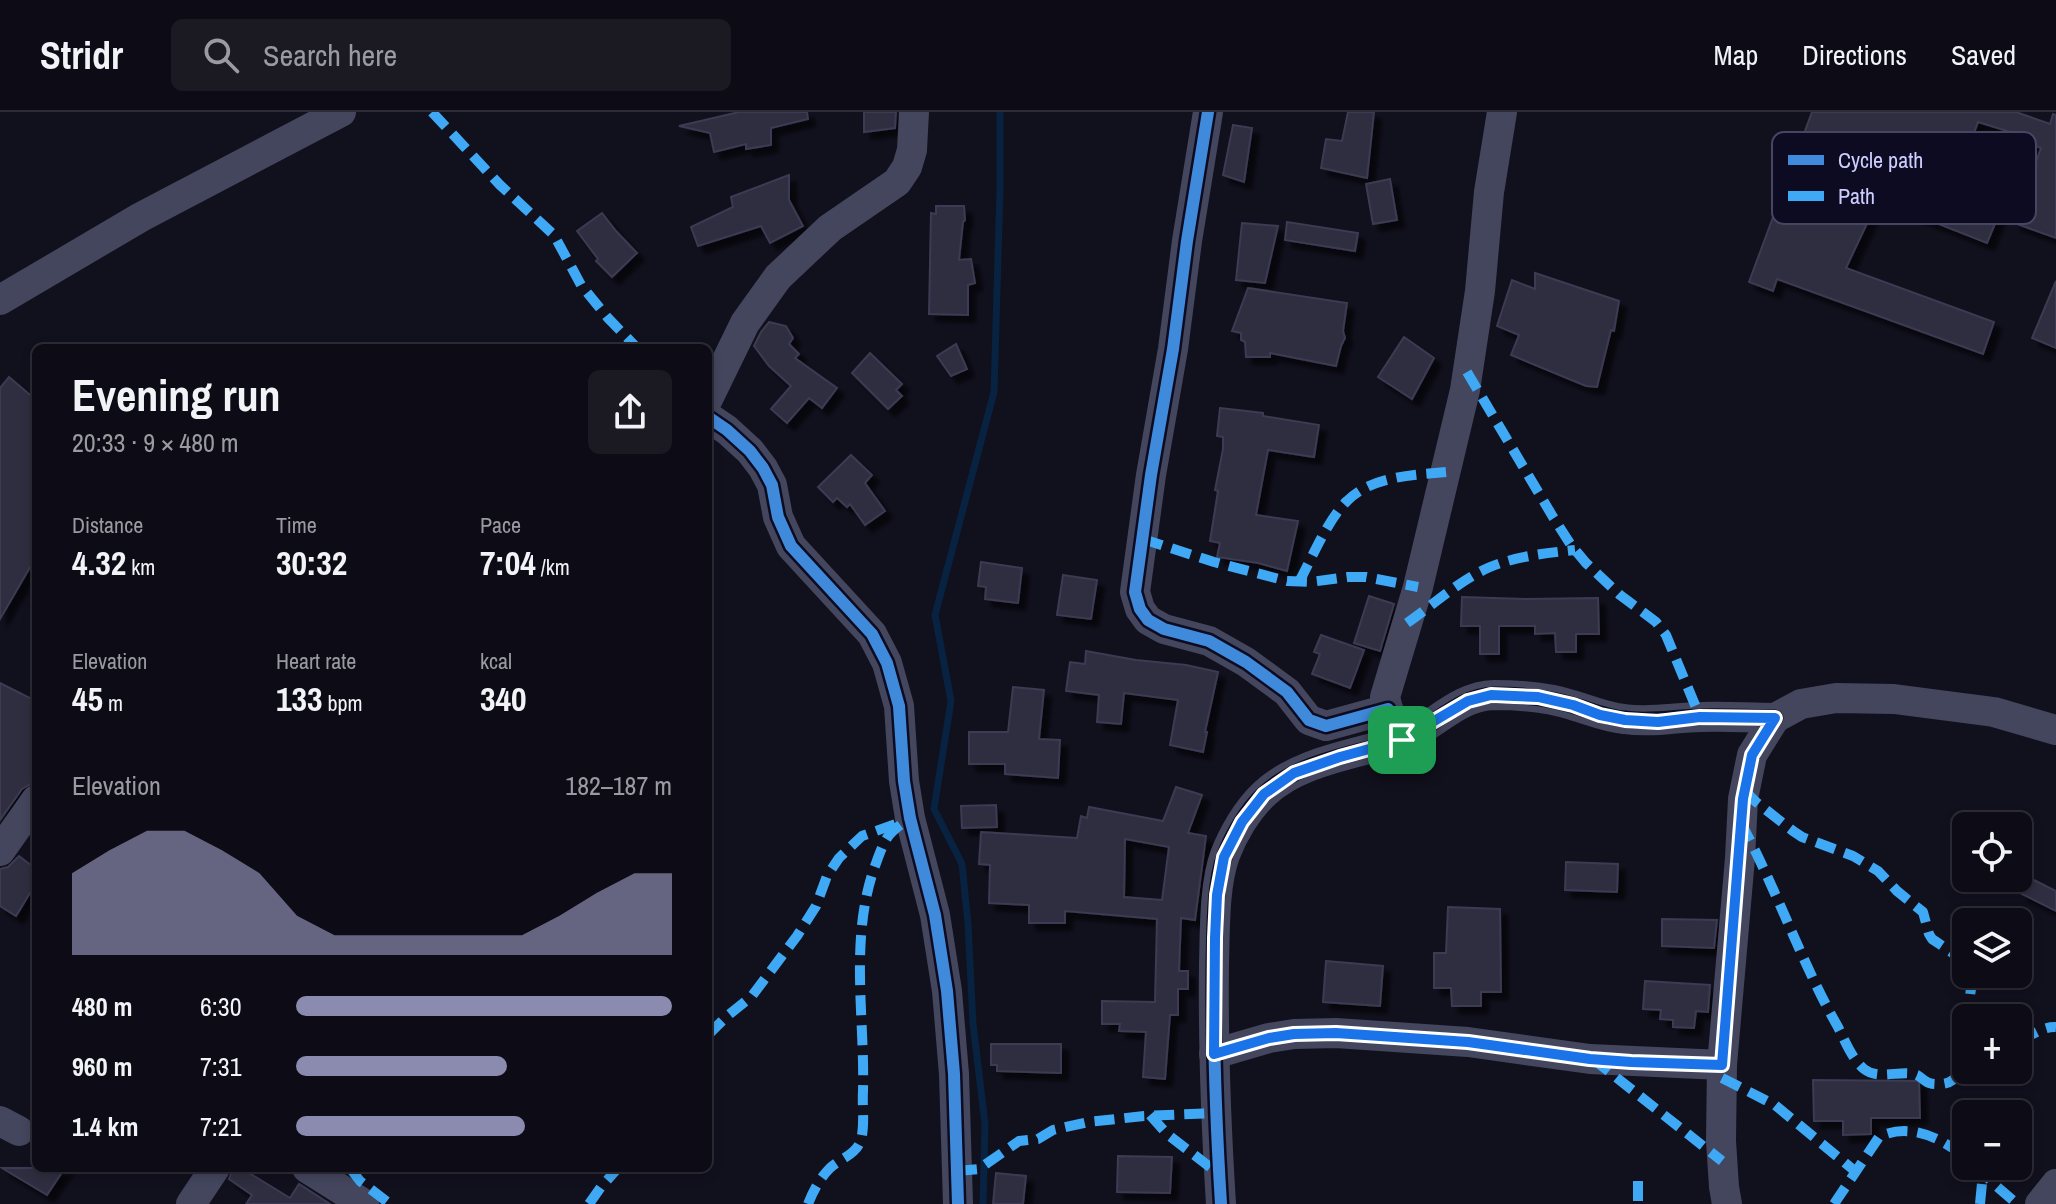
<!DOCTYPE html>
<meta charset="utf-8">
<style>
:root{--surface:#0d0c16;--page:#1b1a23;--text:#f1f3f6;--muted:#9a9ba1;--line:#2d2c35;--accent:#8b8bb0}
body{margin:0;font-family:"Archivo Narrow",sans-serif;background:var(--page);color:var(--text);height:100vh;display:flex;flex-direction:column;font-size:30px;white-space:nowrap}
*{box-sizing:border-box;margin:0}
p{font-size:26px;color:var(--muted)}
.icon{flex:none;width:44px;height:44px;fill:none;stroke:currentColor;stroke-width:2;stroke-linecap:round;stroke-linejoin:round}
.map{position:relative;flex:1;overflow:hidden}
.sheet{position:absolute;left:32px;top:232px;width:680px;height:828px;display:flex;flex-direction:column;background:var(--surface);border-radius:12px;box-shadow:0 4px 12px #0003,0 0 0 2px var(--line)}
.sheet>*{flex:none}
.buttons{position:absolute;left:1952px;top:700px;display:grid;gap:16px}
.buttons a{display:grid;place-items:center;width:80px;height:80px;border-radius:12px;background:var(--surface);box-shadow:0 4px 12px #0003,0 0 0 2px var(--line);font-size:40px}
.pin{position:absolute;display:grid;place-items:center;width:68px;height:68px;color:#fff;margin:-34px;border-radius:16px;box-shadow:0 4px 12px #0006}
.round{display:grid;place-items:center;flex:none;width:84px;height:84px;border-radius:12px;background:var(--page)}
.head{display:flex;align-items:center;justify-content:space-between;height:136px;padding:0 40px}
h1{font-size:44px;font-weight:700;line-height:60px}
.figures{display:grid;grid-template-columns:repeat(3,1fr);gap:12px;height:136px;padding:8px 40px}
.figures div{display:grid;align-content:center}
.figures b{font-size:34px;font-weight:700}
.figures small{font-size:22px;font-weight:400}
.figures p{font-size:22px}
.chart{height:224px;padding:16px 40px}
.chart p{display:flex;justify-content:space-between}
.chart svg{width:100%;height:144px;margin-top:8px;fill:var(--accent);opacity:.7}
ul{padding:0 40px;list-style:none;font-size:26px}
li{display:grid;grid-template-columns:128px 96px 1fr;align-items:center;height:60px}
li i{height:20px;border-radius:10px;background:var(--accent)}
header{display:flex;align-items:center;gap:48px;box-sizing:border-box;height:112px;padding:0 40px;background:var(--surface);border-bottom:2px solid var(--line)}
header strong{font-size:38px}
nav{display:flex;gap:44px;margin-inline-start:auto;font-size:28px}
.search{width:560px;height:72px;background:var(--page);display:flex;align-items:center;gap:20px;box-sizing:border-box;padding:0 28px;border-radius:12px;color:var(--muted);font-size:30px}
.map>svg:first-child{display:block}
</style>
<header>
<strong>Stridr</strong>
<div class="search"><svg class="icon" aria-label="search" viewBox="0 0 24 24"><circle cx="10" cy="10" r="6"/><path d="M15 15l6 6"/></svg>Search here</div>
<nav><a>Map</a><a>Directions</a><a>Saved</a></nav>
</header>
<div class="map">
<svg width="2056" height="1092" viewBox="0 0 2056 1092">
<defs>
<filter id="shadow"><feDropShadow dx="7" dy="7" stdDeviation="2" flood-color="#0009"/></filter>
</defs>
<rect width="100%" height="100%" fill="#11101d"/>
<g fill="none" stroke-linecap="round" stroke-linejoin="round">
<path stroke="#082241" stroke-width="7" d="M 983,1092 L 985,1012 L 973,912 L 968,812 L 962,752 L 934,697 L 951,589 L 935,503 L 994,280 L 1000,77 L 1000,0"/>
</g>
<g fill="#2f2e40" stroke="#3c3a52" stroke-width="2" fill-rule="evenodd" filter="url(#shadow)">
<path d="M 739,0 L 807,0 L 808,7 L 771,16 L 771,33 L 746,37 L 746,32 L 714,40 L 710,21 L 679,14 Z"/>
<path d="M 864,0 L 896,0 L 895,16 L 864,20 Z"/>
<path d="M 1348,0 L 1374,0 L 1367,66 L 1321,56 L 1326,27 L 1342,29 Z"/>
<path d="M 1812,0 L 2016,0 L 2050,12 L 2053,2 L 2056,3 L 2056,126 L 2014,111 L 2041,36 L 2031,32 L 2033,27 L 1978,10 L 1952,83 L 1999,102 L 1987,131 L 1878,88 L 1846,156 L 1994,210 L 1983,242 L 1777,167 L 1773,179 L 1749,170 Z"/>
<path d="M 1233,13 L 1252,16 L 1244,70 L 1223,63 Z"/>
<path d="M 789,63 L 789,88 L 803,114 L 770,131 L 761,114 L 698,134 L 691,115 L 733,95 L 731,85 Z"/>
<path d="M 1390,67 L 1397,108 L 1373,112 L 1366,72 Z"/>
<path d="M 936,94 L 964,94 L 965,108 L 963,110 L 959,148 L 971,147 L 975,171 L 968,173 L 968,203 L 929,202 L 931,101 L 936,102 Z"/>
<path d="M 602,101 L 616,119 L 637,141 L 612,165 L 596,149 L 598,147 L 577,119 Z"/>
<path d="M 1287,110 L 1358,121 L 1355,139 L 1285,128 Z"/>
<path d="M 1242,111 L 1278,114 L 1265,171 L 1236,168 Z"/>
<path d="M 1535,161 L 1619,189 L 1614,219 L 1611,218 L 1597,275 L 1586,274 L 1511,243 L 1519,223 L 1497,214 L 1512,168 L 1535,177 Z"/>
<path d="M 2056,169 L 2056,236 L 2032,226 Z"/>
<path d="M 1248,176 L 1347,191 L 1343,219 L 1345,226 L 1341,234 L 1336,254 L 1270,241 L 1270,245 L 1246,245 L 1245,230 L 1241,228 L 1241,221 L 1232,219 Z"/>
<path d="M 769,210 L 786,214 L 793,226 L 789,232 L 799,242 L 795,246 L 837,276 L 822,296 L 809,286 L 787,311 L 771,297 L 791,274 L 769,254 L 754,234 L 761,220 Z"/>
<path d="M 1404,225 L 1434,246 L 1412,287 L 1378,265 Z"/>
<path d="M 956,232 L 967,257 L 951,264 L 937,244 Z"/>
<path d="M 870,241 L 902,272 L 896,278 L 902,284 L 888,297 L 852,261 Z"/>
<path d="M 9,265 L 36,288 L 36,445 L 0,507 L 0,276 Z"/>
<path d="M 1220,296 L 1263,301 L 1263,304 L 1319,313 L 1314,345 L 1268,338 L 1256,403 L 1298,409 L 1287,459 L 1258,451 L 1217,445 L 1220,431 L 1210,429 L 1218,379 L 1215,378 L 1223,337 L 1223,325 L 1217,324 Z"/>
<path d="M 851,343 L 872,363 L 865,371 L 885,399 L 865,413 L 850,392 L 847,395 L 837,386 L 833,390 L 818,375 Z"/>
<path d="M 981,450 L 1022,456 L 1018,491 L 985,487 L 986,475 L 978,474 Z"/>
<path d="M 1063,463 L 1097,468 L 1091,507 L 1057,503 Z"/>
<path d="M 1369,484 L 1394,492 L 1380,539 L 1354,531 Z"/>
<path d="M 1462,485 L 1525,487 L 1598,486 L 1599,522 L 1576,522 L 1576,540 L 1556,540 L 1555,521 L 1535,522 L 1535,514 L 1499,514 L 1499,542 L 1480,542 L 1480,514 L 1461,514 Z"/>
<path d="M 1321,523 L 1364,538 L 1350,576 L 1312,562 L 1320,542 L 1314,540 Z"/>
<path d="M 1086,539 L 1136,548 L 1186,553 L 1218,560 L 1205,620 L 1207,620 L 1203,640 L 1170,633 L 1178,588 L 1124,581 L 1121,612 L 1097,610 L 1099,583 L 1066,579 L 1070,550 L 1085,552 Z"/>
<path d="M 0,571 L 36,589 L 36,669 L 22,677 L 0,708 Z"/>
<path d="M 1013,575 L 1044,578 L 1039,627 L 1060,628 L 1058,666 L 1005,662 L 1005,652 L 969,652 L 969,620 L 1008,620 Z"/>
<path d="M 1176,675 L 1202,683 L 1188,721 L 1206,724 L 1195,808 L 1181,806 L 1179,859 L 1188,859 L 1188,877 L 1178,877 L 1178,903 L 1170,903 L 1165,967 L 1143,965 L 1146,920 L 1119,919 L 1120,912 L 1102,912 L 1102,889 L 1155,890 L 1157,807 L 1065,799 L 1065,811 L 1029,811 L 1029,793 L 989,791 L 990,753 L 979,752 L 981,720 L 1077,726 L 1081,704 L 1087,706 L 1089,695 L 1163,709 ZM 1125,727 L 1169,735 L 1162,788 L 1124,785 Z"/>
<path d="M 996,693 L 997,715 L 962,716 L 961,694 Z"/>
<path d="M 19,744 L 36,757 L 36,771 L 16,804 L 0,794 L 0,757 L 8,755 Z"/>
<path d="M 1566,750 L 1618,752 L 1617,780 L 1565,778 Z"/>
<path d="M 2028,765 L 2056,779 L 2056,799 L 2020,781 Z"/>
<path d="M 1448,795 L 1500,797 L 1501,880 L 1481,880 L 1481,894 L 1452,894 L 1451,876 L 1434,876 L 1434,841 L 1446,841 Z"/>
<path d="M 1662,807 L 1717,808 L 1714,836 L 1662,834 Z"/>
<path d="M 1326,849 L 1383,854 L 1380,894 L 1323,890 Z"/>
<path d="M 1645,869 L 1710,873 L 1708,900 L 1696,899 L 1694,916 L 1673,915 L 1673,908 L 1660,907 L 1661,898 L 1643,897 Z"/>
<path d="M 991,932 L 1061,932 L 1061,961 L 997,959 L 997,953 L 991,953 Z"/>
<path d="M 1813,968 L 1919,969 L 1920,1006 L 1871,1006 L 1871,1022 L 1843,1023 L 1843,1009 L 1814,1009 Z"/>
<path d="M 1118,1044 L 1172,1045 L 1170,1081 L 1117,1080 Z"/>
<path d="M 2,1056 L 65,1056 L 47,1083 Z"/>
<path d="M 233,1056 L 241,1056 L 290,1086 L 299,1072 L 330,1092 L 246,1092 L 252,1083 L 229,1067 Z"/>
<path d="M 996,1061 L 1026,1064 L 1023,1092 L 993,1092 Z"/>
</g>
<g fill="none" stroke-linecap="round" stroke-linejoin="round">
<g stroke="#44465e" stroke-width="30">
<path d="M 1208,0 L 1187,129 L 1173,237 L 1151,363 L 1135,480 L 1140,497 L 1148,508 L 1164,517 L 1209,529 L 1246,550 L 1287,580 L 1309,608 L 1326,614 L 1388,597"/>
<path d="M 0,188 L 141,105 L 341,0"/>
<path d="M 708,287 L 745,211 L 778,165 L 830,116 L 897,70 L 907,55 L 912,38 L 914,0"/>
<path d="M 708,305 L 727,318 L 750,339 L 763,356 L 772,373 L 778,405 L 791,434 L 872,522 L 887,551 L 899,594 L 904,669 L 910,706 L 935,803 L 947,879 L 954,962 L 958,1092"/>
<path d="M 1396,615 L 1388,597 L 1385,585 L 1418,475 L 1465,278 L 1480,179 L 1489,80 L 1502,0"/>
<path d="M 0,739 L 36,688"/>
<path d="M 1214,942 L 1269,926 L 1294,922 L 1336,921 L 1468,930 L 1590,947 L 1722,953"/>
<path d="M 0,1009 L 19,1019"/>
<path d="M 307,1056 L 364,1092"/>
<path d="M 191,1092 L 215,1056"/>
<path d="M 1221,1092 C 1216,1012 1213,931 1214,851 C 1215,819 1214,773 1225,743 C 1233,722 1247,698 1264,682 C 1299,649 1353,643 1397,629 C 1431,619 1455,584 1494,583 C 1521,583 1547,585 1572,593 C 1590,598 1605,605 1624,607 C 1652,611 1675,605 1702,605 C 1726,604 1750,606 1775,606"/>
<path d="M 1727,1092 L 1724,1075 L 1721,1029 L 1722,953 L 1740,746 L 1743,687 L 1752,643 L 1775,606 L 1801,592 L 1836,586 L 1894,587 L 1994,600 L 2056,618"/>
<path d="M 2040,1092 L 2056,1072"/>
</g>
<g stroke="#3fa9f5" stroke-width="10" stroke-dasharray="20 10" stroke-linecap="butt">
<path d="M 432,0 L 500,73 L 554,123 L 581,173 L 608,206 L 637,236"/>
<path d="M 1467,260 L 1553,405 L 1571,433 L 1586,451 L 1620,483 L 1656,510 L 1666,523 L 1700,605"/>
<path d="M 1143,427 L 1214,450 L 1287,469 L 1310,470 L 1348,465 L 1366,465 L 1418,475"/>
<path d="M 1299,470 C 1312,446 1328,407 1347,389 C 1372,364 1413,363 1446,360"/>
<path d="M 1407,511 C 1434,492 1460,468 1490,455 C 1517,444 1547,441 1575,438"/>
<path d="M 1744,678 L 1756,690 L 1793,719 L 1802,725 L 1853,744 L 1878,759 L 1897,779 L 1923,800 L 1929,822 L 1932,827 L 1966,850"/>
<path d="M 1741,711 C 1777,778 1801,850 1838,915 C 1845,929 1852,947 1864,957 C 1879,969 1901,957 1917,963 C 1921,965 1923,968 1927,970 C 1930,972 1935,972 1939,972 C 1958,973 1962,954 1966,939"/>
<path d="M 1973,862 C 1972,883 1964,887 1979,906"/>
<path d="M 708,923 L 726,905 L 752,884 L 797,824 L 816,794 L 827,764 L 839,746 L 862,724 L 901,710"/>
<path d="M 2018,926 C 2032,926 2041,914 2056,915"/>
<path d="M 1593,947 L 1722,1049"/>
<path d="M 1722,966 L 1775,993 L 1856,1060"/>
<path d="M 1150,1003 L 1167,1022 L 1219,1062"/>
<path d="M 1976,1054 L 1993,1071 L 2017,1092"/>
<path d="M 350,1056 L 360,1069 L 390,1092"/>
<path d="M 957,1059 L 979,1057 L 1019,1029 L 1038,1027 L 1053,1018 L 1088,1010 L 1144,1004 L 1217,1001"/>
<path d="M 1638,1069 L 1638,1092"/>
<path d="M 589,1092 L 601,1075 L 618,1056"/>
<path d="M 808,1092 C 813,1079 820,1066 830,1056 C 841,1046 856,1043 861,1028 C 865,1012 862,995 863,979 C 865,905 849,826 875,754 C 878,746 882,734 887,726 C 892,718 902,712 910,706"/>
<path d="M 1834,1092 L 1879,1025 C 1909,1010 1942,1026 1966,1046"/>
<path d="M 1980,1092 L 1983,1061"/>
</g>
<defs>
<g id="cycleway">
<path d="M 1208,0 L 1187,129 L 1173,237 L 1151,363 L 1135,480 L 1140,497 L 1148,508 L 1164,517 L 1209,529 L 1246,550 L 1287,580 L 1309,608 L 1326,614 L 1388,597"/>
<path d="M 708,305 L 727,318 L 750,339 L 763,356 L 772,373 L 778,405 L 791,434 L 872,522 L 887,551 L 899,594 L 904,669 L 910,706 L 935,803 L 947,879 L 954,962 L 958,1092"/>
<path d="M 1221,1092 C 1216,1012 1213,931 1214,851 C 1215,819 1214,773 1225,743 C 1233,722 1247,698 1264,682 C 1299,649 1353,643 1397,629 C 1431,619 1455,584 1494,583 C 1521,583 1547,585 1572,593 C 1590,598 1605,605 1624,607 C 1652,611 1675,605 1702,605 C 1726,604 1750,606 1775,606"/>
</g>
</defs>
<use href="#cycleway" stroke="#0d0b22" stroke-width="17"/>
<use href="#cycleway" stroke="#408adc" stroke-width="12"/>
</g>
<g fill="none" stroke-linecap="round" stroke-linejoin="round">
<defs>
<path id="route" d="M 1491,583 L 1538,585 L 1573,593 L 1600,603 L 1625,608 L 1658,610 L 1700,605 L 1775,606 L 1752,643 L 1743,687 L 1722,953 L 1631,950 L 1590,947 L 1468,930 L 1336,921 L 1294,922 L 1269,926 L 1214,942 L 1215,826 L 1217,783 L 1224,745 L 1242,710 L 1264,682 L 1294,661 L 1340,645 L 1402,628 L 1468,589 Z"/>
</defs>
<use href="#route" stroke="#fff" stroke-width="16"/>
<use href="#route" stroke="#1a73e8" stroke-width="10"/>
</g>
<rect x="1772" y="20" width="264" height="92" rx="12" fill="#0d0b22" stroke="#474564" stroke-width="2"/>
<rect x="1788" y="43" width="36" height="10" fill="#408adc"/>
<rect x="1788" y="79" width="36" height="10" fill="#3fa9f5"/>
<g font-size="22" fill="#cdcdff">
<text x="1838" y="56">Cycle path</text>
<text x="1838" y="92">Path</text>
</g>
</svg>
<div class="buttons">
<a><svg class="icon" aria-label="locate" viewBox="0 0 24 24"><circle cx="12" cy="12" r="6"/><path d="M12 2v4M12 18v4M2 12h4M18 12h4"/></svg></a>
<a><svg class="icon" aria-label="layers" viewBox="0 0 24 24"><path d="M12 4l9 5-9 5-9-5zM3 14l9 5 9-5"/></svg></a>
<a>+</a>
<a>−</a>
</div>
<div class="pin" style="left:1402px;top:628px;background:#1e9e55"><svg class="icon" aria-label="arrive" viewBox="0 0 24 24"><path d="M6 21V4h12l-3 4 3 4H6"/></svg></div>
<section class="sheet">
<div class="head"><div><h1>Evening run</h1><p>20:33 · 9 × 480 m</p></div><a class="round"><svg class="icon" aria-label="share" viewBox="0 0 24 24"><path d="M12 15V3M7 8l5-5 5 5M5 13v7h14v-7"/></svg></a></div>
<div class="figures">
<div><p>Distance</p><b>4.32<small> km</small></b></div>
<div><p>Time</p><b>30:32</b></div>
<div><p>Pace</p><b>7:04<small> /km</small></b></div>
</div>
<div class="figures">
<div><p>Elevation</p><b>45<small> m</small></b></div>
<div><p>Heart rate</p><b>133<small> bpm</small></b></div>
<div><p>kcal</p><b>340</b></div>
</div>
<div class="chart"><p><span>Elevation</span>182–187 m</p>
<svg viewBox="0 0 160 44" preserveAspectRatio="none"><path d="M0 44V19L10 12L20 6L30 6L40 12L50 19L60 32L70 38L80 38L90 38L100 38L110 38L120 38L130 32L140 25L150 19L160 19V44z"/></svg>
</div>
<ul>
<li><b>480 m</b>6:30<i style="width:100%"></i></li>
<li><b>960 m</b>7:31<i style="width:56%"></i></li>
<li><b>1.4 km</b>7:21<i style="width:61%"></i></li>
</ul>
</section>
</div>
